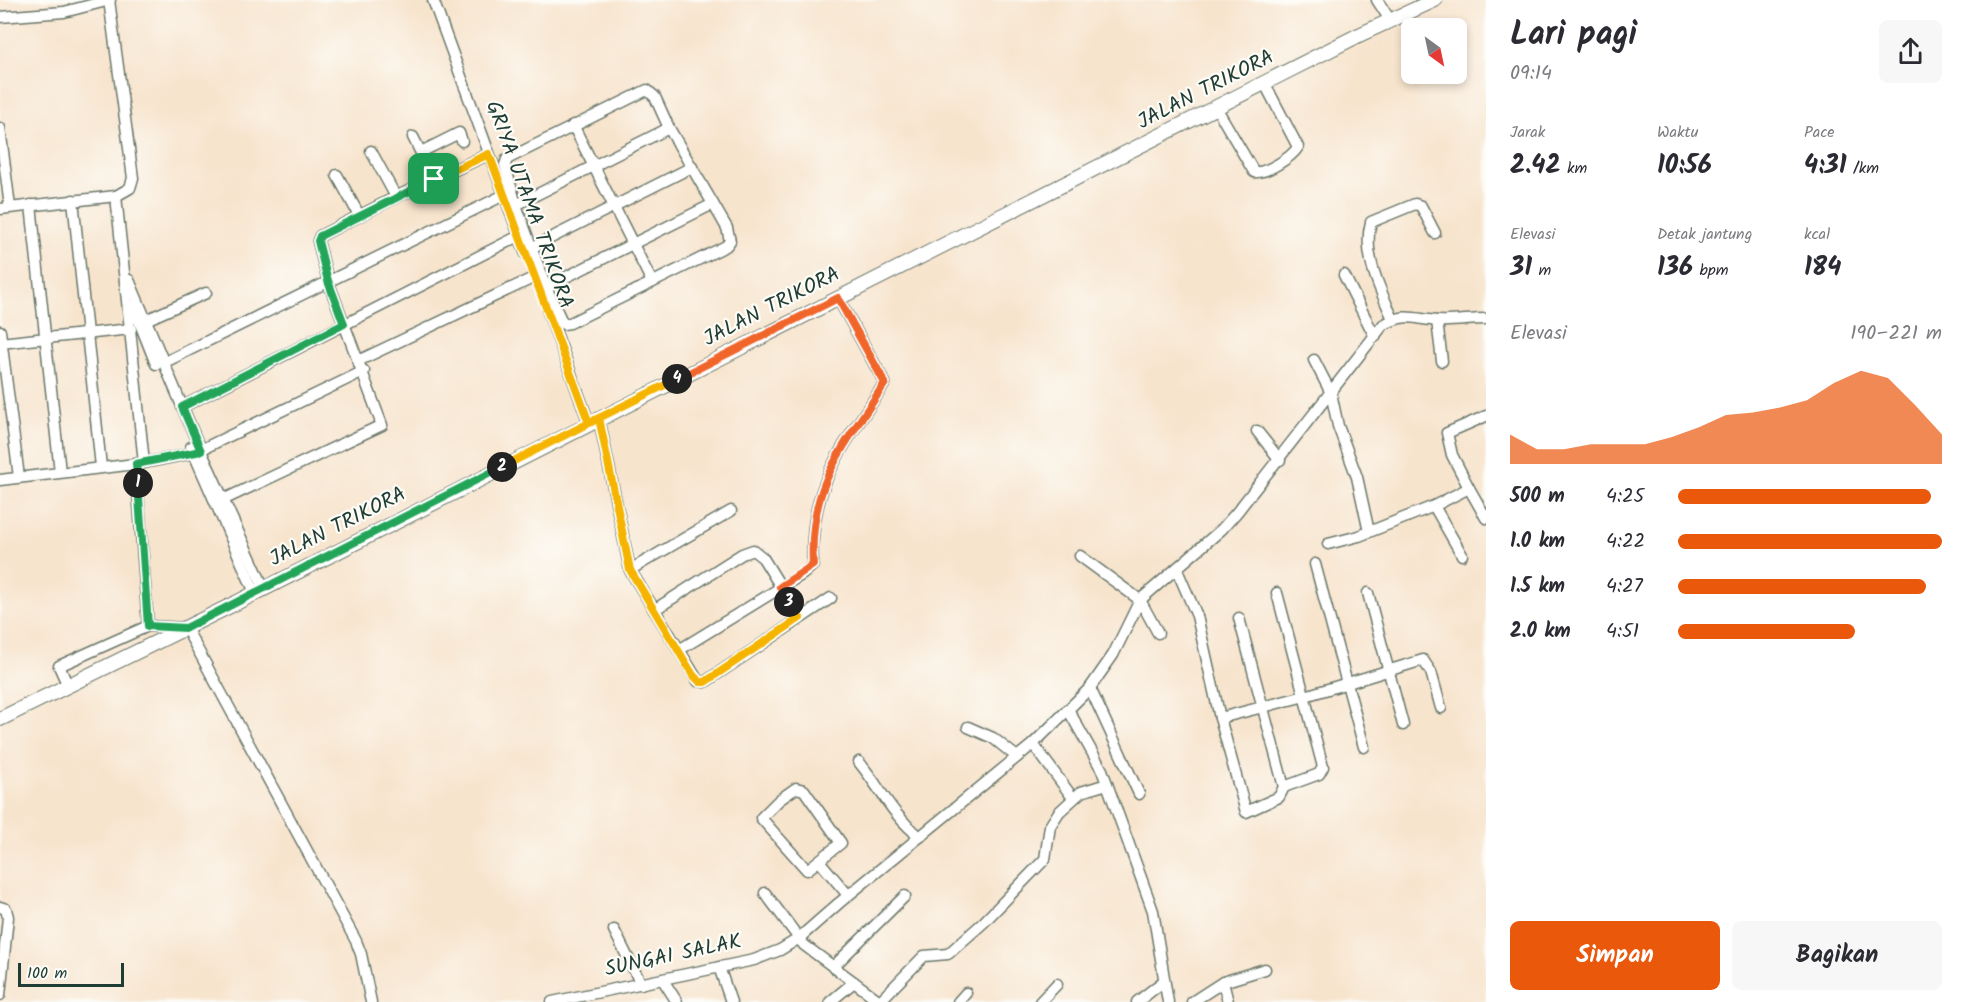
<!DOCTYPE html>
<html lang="id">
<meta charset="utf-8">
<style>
:root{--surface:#fff;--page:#f7f7f7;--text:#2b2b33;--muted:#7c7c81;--accent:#ea580c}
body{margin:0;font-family:Kalam,sans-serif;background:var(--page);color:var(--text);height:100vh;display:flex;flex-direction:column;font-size:22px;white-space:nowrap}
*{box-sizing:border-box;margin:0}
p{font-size:20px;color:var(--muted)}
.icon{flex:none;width:33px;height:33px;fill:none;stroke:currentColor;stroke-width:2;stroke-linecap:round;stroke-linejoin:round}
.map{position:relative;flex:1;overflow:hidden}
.side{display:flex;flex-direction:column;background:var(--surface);width:480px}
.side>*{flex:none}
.needle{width:39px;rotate:147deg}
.tools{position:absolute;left:1401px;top:18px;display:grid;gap:12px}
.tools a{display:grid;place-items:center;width:66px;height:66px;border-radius:9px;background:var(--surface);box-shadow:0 3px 9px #0003;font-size:30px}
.scale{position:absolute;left:18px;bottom:15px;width:106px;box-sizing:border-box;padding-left:6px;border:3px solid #1f3d34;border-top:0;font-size:16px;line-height:21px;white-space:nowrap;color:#1f3d34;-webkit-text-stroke:4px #fdfcf7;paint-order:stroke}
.pin{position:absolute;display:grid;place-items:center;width:51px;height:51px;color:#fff;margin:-26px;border-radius:12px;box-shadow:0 3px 9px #0006}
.km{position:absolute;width:30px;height:30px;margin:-15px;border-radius:50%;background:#222;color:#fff;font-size:16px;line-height:30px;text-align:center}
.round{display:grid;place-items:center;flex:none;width:63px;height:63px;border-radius:9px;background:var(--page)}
.overview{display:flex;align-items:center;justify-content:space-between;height:102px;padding:0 24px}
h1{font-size:33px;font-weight:700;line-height:45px}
.metrics{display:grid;grid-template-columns:repeat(3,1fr);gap:9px;height:102px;padding:6px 24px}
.metrics div{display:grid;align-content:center}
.metrics b{font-size:26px;font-weight:700}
.metrics small{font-size:16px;font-weight:400}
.metrics p{font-size:16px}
.chart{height:168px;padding:12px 24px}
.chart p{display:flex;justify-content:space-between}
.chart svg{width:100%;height:108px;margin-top:6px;fill:var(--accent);opacity:.7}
.button{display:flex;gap:12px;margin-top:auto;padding:12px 24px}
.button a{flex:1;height:69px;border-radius:9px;background:var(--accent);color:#fff;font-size:24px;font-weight:700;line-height:69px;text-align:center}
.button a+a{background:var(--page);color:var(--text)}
ul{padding:0 24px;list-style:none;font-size:20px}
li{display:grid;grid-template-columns:96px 72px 1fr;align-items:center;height:45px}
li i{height:15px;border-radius:8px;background:var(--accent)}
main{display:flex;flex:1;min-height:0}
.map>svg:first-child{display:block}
</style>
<main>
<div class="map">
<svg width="1486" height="1002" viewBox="0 0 1486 1002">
<rect width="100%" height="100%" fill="#fdfcf7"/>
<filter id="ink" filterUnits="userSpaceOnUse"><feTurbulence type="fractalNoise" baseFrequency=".0167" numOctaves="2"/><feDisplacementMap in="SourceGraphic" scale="12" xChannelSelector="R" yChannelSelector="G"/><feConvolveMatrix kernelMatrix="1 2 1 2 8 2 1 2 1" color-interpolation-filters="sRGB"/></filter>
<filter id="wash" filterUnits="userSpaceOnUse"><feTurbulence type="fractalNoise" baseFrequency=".008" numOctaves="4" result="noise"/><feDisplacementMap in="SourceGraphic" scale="24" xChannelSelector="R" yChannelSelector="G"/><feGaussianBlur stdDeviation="1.35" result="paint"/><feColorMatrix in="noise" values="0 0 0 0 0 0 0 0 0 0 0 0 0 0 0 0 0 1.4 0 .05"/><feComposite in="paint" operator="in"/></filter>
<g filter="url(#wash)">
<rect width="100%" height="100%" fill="#f7e4cd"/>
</g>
<g filter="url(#ink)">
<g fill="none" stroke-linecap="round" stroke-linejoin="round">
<defs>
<g id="minor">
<path d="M 109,0 L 133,178 L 130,188 L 116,196"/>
<path d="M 433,0 L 526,254"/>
<path d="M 1377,0 L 1390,20"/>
<path d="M 0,17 L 64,12 L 110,0"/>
<path d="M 647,90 L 655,97 L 669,128 L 727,228 L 730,241 L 726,246 L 570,323 L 563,324 L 546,287 L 516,205 L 505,165 L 507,159 Z"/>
<path d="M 1217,109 L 1254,172 C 1266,174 1292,157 1298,147 L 1265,84"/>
<path d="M 573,125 L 652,282"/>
<path d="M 0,128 L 10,207"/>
<path d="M 413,137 L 434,179"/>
<path d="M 371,151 L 396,197"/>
<path d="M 421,152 L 459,133 L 462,141"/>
<path d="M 337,175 L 359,215"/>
<path d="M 73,200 L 101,467"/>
<path d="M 31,205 L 60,472"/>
<path d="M 516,205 L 669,128"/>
<path d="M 0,209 L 116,196 L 144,463"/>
<path d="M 525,251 L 692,167"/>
<path d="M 1344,275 L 1375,337"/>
<path d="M 129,280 L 201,451 L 264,588"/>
<path d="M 546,287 L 713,204"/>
<path d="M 133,306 L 156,364"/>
<path d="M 548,311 L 589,423"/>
<path d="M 1393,319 C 1380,289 1362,254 1371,222 L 1415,204 L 1421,206 L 1435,233"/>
<path d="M 146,320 L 206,293"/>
<path d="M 1437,321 L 1442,361"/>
<path d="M 0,331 L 19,477"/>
<path d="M 0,343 L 131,329"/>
<path d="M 360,360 L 535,277"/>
<path d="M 1314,360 L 1331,393 L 1338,426 L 1357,477 L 1369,532"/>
<path d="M 163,363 L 504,195"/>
<path d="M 182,407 L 519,236"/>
<path d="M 599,418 L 630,570 L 698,681 L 705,682 L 831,598"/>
<path d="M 1257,431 L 1280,460"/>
<path d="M 191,447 L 255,593"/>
<path d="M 0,480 L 144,463 L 194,453 L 364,371"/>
<path d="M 1469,488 L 1486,518"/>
<path d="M 225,499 L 382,425 L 328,281 L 318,241 L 320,236 L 396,197 L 489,154"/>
<path d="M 1434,506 L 1462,555"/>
<path d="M 1328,544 L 1359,536 L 1434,506 L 1469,488 L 1452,455 L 1447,433 L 1486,416"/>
<path d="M 1080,556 L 1140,600 L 1158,633"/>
<path d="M 1315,564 L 1364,747"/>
<path d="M 630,570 L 731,511"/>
<path d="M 1177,570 L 1197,616 L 1220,718 L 1246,812 L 1279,797 L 1284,787 L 1239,618"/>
<path d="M 1277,593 L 1323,767 L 1319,774 L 1284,787"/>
<path d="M 1368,593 L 1403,725"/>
<path d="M 654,610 L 742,554 L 753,550 L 763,558 L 800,618"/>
<path d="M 148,626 L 186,628 L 356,941 L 361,954 L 371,1002"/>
<path d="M 679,650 L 803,574 L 813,565 C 808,485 844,446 885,383 L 838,298"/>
<path d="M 68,686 L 59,666 L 148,626 L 136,464"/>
<path d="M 1090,688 L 1139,794"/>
<path d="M 1069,711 L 1102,770 L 1153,911 L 1168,1002"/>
<path d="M 1220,718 L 1305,696 L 1423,660 L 1431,672 L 1441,708"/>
<path d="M 968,727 L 993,738 L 1017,757"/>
<path d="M 1033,744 L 1070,794"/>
<path d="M 859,762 C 882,790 890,813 920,837"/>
<path d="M 796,788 L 804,790 L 841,843 L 807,870 L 761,818 L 779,800 Z"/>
<path d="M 820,862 L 848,895"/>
<path d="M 765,893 L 804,945 L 881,1002"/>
<path d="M 0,907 L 6,909 L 8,917 L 0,995"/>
<path d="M 614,930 L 641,984"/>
<path d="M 719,967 L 731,1002"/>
<path d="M 833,967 L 905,896"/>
<path d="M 663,980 L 677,1002"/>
<path d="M 1223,982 L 1228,1002"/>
<path d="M 880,1001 L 924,956 L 948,954 L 983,923 L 1045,859 L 1050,826 L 1059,812 L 1081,792 L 1107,784"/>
<path d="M 552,1002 L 754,960 L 780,950 L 798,939 L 839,903 L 1033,744 L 1090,688 L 1113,655 L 1140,600 L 1222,529 L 1237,512 L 1383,325 C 1406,312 1413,319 1438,321 C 1454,322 1470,319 1486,319"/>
<path d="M 830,1002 L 854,982"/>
<path d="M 958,1002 L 966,993"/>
<path d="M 1040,1002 L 1057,984"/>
<path d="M 1137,1002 L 1164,981"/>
<path d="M 1192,1002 L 1223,982 L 1265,969"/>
</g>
<path id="major" d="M 0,719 L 232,605 L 1359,35 L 1435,0"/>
</defs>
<use href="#minor" stroke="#6b776a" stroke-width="13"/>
<use href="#major" stroke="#6b776a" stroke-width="16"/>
<use href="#minor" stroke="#fff" stroke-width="10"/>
<use href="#major" stroke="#fff" stroke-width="14"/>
</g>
</g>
<g fill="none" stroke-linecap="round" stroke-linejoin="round" filter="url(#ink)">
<defs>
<path id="split-1" d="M 138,483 L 136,464 L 201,451 L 182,407 L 344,324 L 328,281 L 318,241 L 320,236 L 434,179"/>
<path id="split-2" d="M 138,483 L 148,626 L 186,628 L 502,467"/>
<path id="split-3" d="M 502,467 L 599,418 L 630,570 L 693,675 L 700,682 L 705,682 L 800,618 L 789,602"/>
<path id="split-4" d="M 677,379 L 838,298 L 885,383 C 844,447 808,484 813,565 L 780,587 L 789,602"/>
<path id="split-5" d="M 434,179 L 489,154 L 589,423 L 677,379"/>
</defs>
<use href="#split-1" stroke="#fff" stroke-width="12"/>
<use href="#split-2" stroke="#fff" stroke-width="12"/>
<use href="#split-3" stroke="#fff" stroke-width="12"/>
<use href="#split-4" stroke="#fff" stroke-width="12"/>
<use href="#split-5" stroke="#fff" stroke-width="12"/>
<use href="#split-1" stroke="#22a559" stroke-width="8"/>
<use href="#split-2" stroke="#22a559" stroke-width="8"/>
<use href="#split-3" stroke="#f5b400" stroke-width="8"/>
<use href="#split-4" stroke="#f0652b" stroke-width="8"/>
<use href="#split-5" stroke="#f5b400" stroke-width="8"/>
</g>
<g text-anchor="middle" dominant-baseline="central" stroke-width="4.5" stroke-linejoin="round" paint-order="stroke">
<g font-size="21" fill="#1f3d34" stroke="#fdfcf7">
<text transform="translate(1206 90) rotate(-27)">JALAN TRIKORA</text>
<text transform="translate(529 205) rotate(70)">GRIYA UTAMA TRIKORA</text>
<text transform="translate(772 307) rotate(-27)">JALAN TRIKORA</text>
<text transform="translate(338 527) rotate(-27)">JALAN TRIKORA</text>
<text transform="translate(673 956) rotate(-12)">SUNGAI SALAK</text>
</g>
</g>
</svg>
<div class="tools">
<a><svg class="needle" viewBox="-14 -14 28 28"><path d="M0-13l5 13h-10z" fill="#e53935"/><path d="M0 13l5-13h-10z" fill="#7c7c81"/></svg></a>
</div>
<div class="scale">100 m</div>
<div class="pin" style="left:434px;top:179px;background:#1e9e55"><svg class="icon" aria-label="arrive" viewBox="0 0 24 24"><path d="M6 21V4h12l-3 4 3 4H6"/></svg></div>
<b class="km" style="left:138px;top:483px">1</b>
<b class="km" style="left:502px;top:467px">2</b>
<b class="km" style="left:789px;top:602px">3</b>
<b class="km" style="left:677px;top:379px">4</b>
</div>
<section class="side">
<div class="overview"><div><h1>Lari pagi</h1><p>09:14</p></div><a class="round"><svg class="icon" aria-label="share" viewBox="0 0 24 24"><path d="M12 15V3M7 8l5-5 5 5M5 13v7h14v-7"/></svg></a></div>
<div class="metrics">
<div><p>Jarak</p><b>2.42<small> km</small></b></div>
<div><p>Waktu</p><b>10:56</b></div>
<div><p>Pace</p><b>4:31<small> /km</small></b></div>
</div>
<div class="metrics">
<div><p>Elevasi</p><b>31<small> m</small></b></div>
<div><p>Detak jantung</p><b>136<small> bpm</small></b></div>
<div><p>kcal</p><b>184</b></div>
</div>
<div class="chart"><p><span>Elevasi</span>190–221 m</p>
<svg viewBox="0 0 160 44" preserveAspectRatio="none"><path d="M0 44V32L10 38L20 38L30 36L40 36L50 36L60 33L70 29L80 24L90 23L100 21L110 18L120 11L130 6L140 9L150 20L160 32V44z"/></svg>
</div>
<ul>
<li><b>500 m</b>4:25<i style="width:96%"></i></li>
<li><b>1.0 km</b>4:22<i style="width:100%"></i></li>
<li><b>1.5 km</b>4:27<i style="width:94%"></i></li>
<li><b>2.0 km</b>4:51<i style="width:67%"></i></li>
</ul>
<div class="button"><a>Simpan</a><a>Bagikan</a></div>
</section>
</main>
